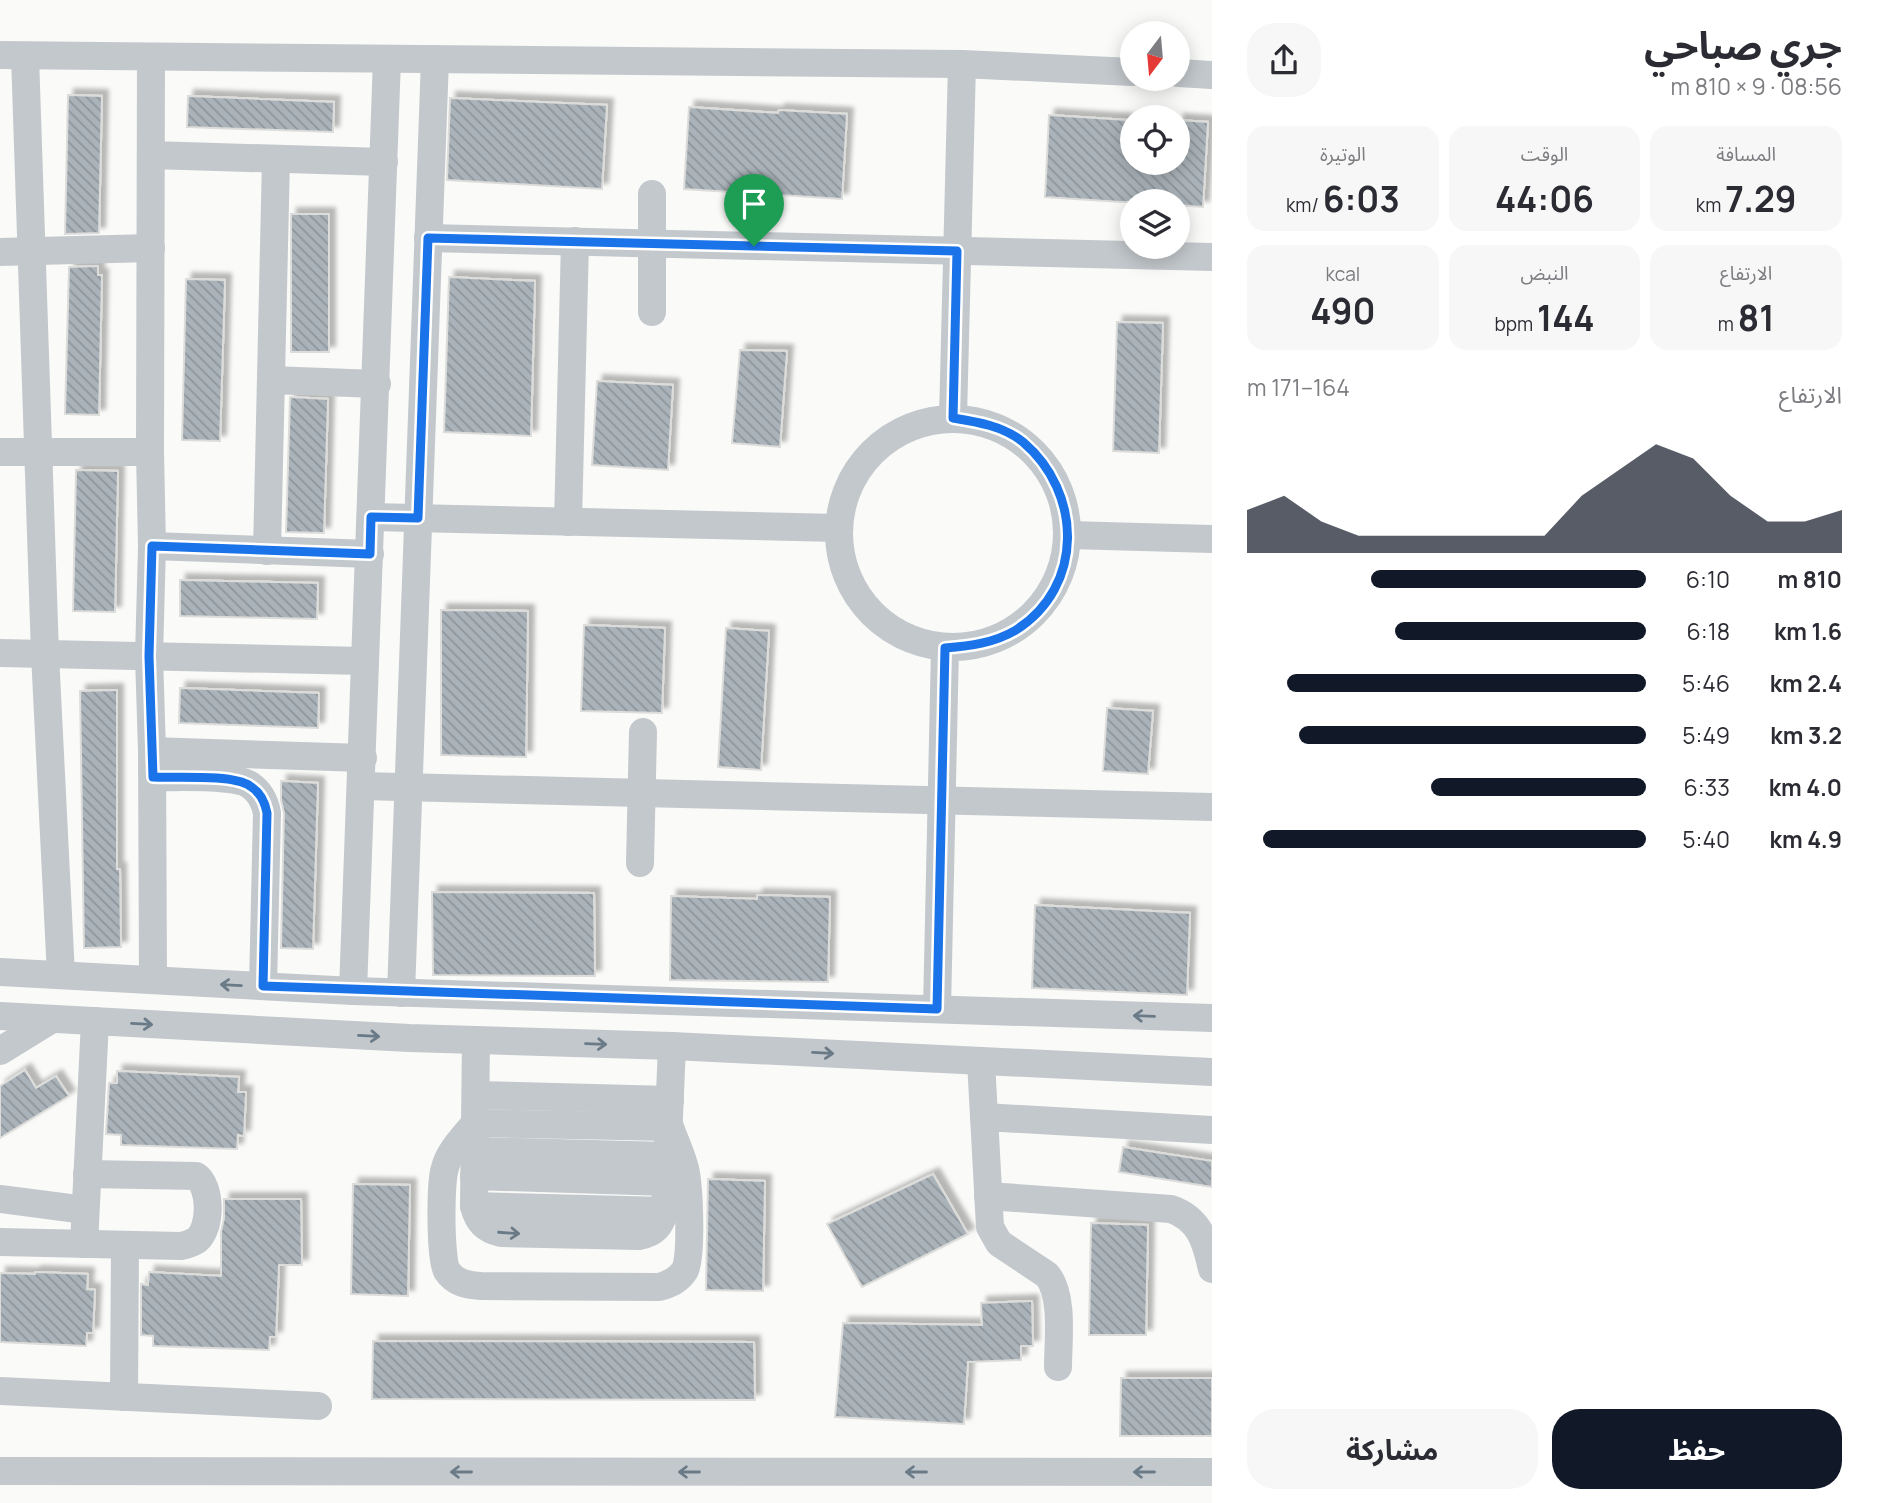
<!DOCTYPE html>
<html lang="ar">
<meta charset="utf-8">
<style>
:root{--surface:#fff;--page:#f7f7f7;--text:#2b2b33;--muted:#7c7c81;--accent:#111827}
body{margin:0;font-family:Manrope,"Noto Sans Arabic",sans-serif;background:var(--page);color:var(--text);direction:rtl;height:100vh;display:flex;flex-direction:column;font-size:26px;white-space:nowrap}
*{box-sizing:border-box;margin:0}
p{font-size:23px;color:var(--muted)}
.icon{flex:none;width:38px;height:38px;fill:none;stroke:currentColor;stroke-width:2;stroke-linecap:round;stroke-linejoin:round}
.map{position:relative;flex:1;overflow:hidden;direction:ltr}
.drawer{display:flex;flex-direction:column;background:var(--surface);width:665px}
.drawer>*{flex:none}
.needle{width:46px;rotate:196deg}
.fabs{position:absolute;left:1120px;top:21px;display:grid;gap:14px}
.fabs a{display:grid;place-items:center;width:70px;height:70px;border-radius:50%;background:var(--surface);box-shadow:0 4px 18px #0003;font-size:35px}
.pin{position:absolute;display:grid;place-items:center;width:60px;height:60px;color:#fff;margin:-72px -30px;border-radius:50% 50% 50% 0;rotate:-45deg;box-shadow:0 0 7px #0007}
.pin .icon{rotate:45deg}
.round{display:grid;place-items:center;flex:none;width:74px;height:74px;border-radius:28px;background:var(--page)}
.summary{display:flex;align-items:center;justify-content:space-between;height:119px;padding:0 35px}
h1{font-size:38px;font-weight:700;line-height:52px}
.metrics{display:grid;grid-template-columns:repeat(3,1fr);gap:10px;height:119px;padding:7px 35px}
.metrics div{display:grid;align-content:center;border-radius:18px;background:var(--page);text-align:center}
.metrics b{font-size:35px;font-weight:700}
.metrics small{font-size:19px;font-weight:400}
.metrics p{font-size:19px}
.chart{height:196px;padding:14px 35px}
.chart p{display:flex;justify-content:space-between}
.chart svg{width:100%;height:126px;margin-top:7px;fill:var(--accent);opacity:.7}
.action{display:flex;gap:14px;margin-top:auto;padding:14px 35px}
.action a{flex:1;height:80px;border-radius:28px;background:var(--accent);color:#fff;font-size:28px;font-weight:700;line-height:80px;text-align:center}
.action a+a{background:var(--page);color:var(--text)}
ul{padding:0 35px;list-style:none;font-size:23px}
li{display:grid;grid-template-columns:112px 84px 1fr;align-items:center;height:52px}
li i{height:18px;border-radius:9px;background:var(--accent)}
main{display:flex;flex:1;min-height:0}
.map>svg:first-child{display:block}
</style>
<main>
<section class="drawer">
<div class="summary"><div><h1>جري صباحي</h1><p>08:56 · 9 × 810 m</p></div><a class="round"><svg class="icon" aria-label="share" viewBox="0 0 24 24"><path d="M12 15V3M7 8l5-5 5 5M5 13v7h14v-7"/></svg></a></div>
<div class="metrics">
<div><p>المسافة</p><b>7.29<small> km</small></b></div>
<div><p>الوقت</p><b>44:06</b></div>
<div><p>الوتيرة</p><b>6:03<small> /km</small></b></div>
</div>
<div class="metrics">
<div><p>الارتفاع</p><b>81<small> m</small></b></div>
<div><p>النبض</p><b>144<small> bpm</small></b></div>
<div><p>kcal</p><b>490</b></div>
</div>
<div class="chart"><p><span>الارتفاع</span>164–171 m</p>
<svg viewBox="0 0 160 44" preserveAspectRatio="none"><path d="M0 44V29L10 24L20 33L30 38L40 38L50 38L60 38L70 38L80 38L90 24L100 15L110 6L120 11L130 24L140 33L150 33L160 29V44z"/></svg>
</div>
<ul>
<li><b>810 m</b>6:10<i style="width:69%"></i></li>
<li><b>1.6 km</b>6:18<i style="width:63%"></i></li>
<li><b>2.4 km</b>5:46<i style="width:90%"></i></li>
<li><b>3.2 km</b>5:49<i style="width:87%"></i></li>
<li><b>4.0 km</b>6:33<i style="width:54%"></i></li>
<li><b>4.9 km</b>5:40<i style="width:96%"></i></li>
</ul>
<div class="action"><a>حفظ</a><a>مشاركة</a></div>
</section>
<div class="map">
<svg width="1212" height="1503" viewBox="0 0 1212 1503">
<defs>
<pattern id="building-back-hatch" width="6" height="6" patternUnits="userSpaceOnUse" patternTransform="scale(1.75)"><rect width="6" height="6" fill="#aab3b9"/><path d="M-1 5l2 2M0 0l6 6M5-1l2 2" fill="none" stroke="#8e969c"/></pattern>
<filter id="shadow"><feDropShadow dx="6" dy="-6" stdDeviation="2" flood-color="#0004"/></filter>
</defs>
<rect width="100%" height="100%" fill="#fafaf8"/>
<g fill="url(#building-back-hatch)" stroke="#dcdcda" stroke-width="2" filter="url(#shadow)">
<path d="M 68,95 L 102,96 L 99,233 L 65,234 Z"/>
<path d="M 188,96 L 334,102 L 333,132 L 187,127 Z"/>
<path d="M 450,98 L 607,105 L 602,189 L 447,180 Z"/>
<path d="M 689,107 L 778,113 L 779,110 L 847,114 L 842,199 L 684,189 Z"/>
<path d="M 1049,115 L 1127,120 L 1126,133 L 1132,133 L 1132,163 L 1178,163 L 1178,120 L 1208,122 L 1203,207 L 1178,205 L 1178,201 L 1121,202 L 1045,197 Z"/>
<rect x="291" y="214" width="38" height="138"/>
<path d="M 98,266 L 98,275 L 102,275 L 99,415 L 65,414 L 69,267 Z"/>
<path d="M 449,277 L 535,281 L 531,436 L 444,432 Z"/>
<path d="M 186,279 L 225,280 L 220,441 L 182,440 Z"/>
<path d="M 1117,322 L 1163,323 L 1159,453 L 1113,451 Z"/>
<path d="M 740,350 L 787,351 L 780,447 L 732,443 Z"/>
<path d="M 597,381 L 673,385 L 668,470 L 592,465 Z"/>
<path d="M 290,397 L 328,399 L 324,533 L 286,532 Z"/>
<path d="M 76,470 L 118,471 L 115,612 L 73,611 Z"/>
<path d="M 180,580 L 318,583 L 317,619 L 180,616 Z"/>
<path d="M 441,610 L 528,611 L 526,757 L 441,755 Z"/>
<path d="M 584,625 L 665,628 L 662,713 L 581,711 Z"/>
<path d="M 726,628 L 769,631 L 761,770 L 718,767 Z"/>
<path d="M 180,688 L 319,693 L 318,728 L 179,723 Z"/>
<path d="M 117,690 L 117,869 L 120,869 L 121,947 L 84,948 L 80,691 Z"/>
<path d="M 1107,708 L 1153,711 L 1148,774 L 1103,771 Z"/>
<path d="M 281,781 L 318,783 L 313,949 L 281,948 L 284,813 L 281,800 Z"/>
<path d="M 432,892 L 594,893 L 595,976 L 433,975 Z"/>
<path d="M 757,895 L 830,897 L 828,982 L 670,980 L 671,896 L 757,899 Z"/>
<path d="M 1035,905 L 1190,913 L 1187,995 L 1032,988 Z"/>
<path d="M 25,1070 L 36,1088 L 56,1076 L 69,1096 L 0,1138 L 0,1086 Z"/>
<path d="M 117,1071 L 239,1077 L 238,1092 L 246,1092 L 244,1136 L 238,1135 L 237,1149 L 121,1145 L 121,1135 L 106,1134 L 109,1083 L 117,1083 Z"/>
<path d="M 1123,1147 L 1212,1161 L 1212,1187 L 1119,1172 Z"/>
<path d="M 933,1174 L 968,1234 L 862,1287 L 827,1224 Z"/>
<path d="M 708,1179 L 765,1181 L 763,1291 L 706,1290 Z"/>
<path d="M 353,1184 L 410,1185 L 408,1296 L 351,1294 Z"/>
<path d="M 224,1199 L 301,1199 L 302,1265 L 279,1265 L 276,1337 L 270,1337 L 269,1350 L 153,1346 L 153,1336 L 141,1335 L 141,1284 L 148,1285 L 149,1272 L 221,1276 L 221,1232 L 224,1218 Z"/>
<path d="M 1091,1223 L 1148,1225 L 1146,1335 L 1089,1335 Z"/>
<path d="M 35,1272 L 88,1274 L 87,1289 L 95,1290 L 93,1333 L 87,1333 L 86,1346 L 0,1342 L 0,1273 L 35,1274 Z"/>
<path d="M 1032,1301 L 1033,1346 L 1021,1346 L 1021,1360 L 968,1362 L 964,1424 L 835,1417 L 843,1323 L 982,1325 L 981,1303 Z"/>
<path d="M 373,1341 L 754,1342 L 755,1400 L 372,1399 Z"/>
<path d="M 1121,1378 L 1212,1378 L 1212,1436 L 1120,1436 Z"/>
</g>
<g fill="none" stroke-linecap="round" stroke-linejoin="round">
<g stroke="#c3c8cc" stroke-width="28">
<path d="M 0,55 L 962,64 L 1132,72"/>
<path d="M 25,56 L 45,654 L 61,975"/>
<path d="M 151,57 L 150,452 L 152,546 L 149,656 L 152,751 L 153,980"/>
<path d="M 1178,73 L 1212,75"/>
<path d="M 151,155 L 384,162"/>
<path d="M 428,238 L 1212,257"/>
<path d="M 0,252 L 151,248"/>
<path d="M 652,312 L 652,194"/>
<path d="M 271,380 L 377,384"/>
<path d="M 953,418 L 962,64"/>
<circle cx="953" cy="533" r="114"/>
<path d="M 0,452 L 150,452"/>
<path d="M 371,517 L 838,528"/>
<path d="M 568,522 L 575,241"/>
<path d="M 1069,535 L 1212,539"/>
<path d="M 152,546 L 370,554"/>
<path d="M 267,551 L 276,159"/>
<path d="M 0,653 L 364,661"/>
<path d="M 152,751 L 363,758"/>
<path d="M 153,777 C 175,778 233,774 250,785 C 260,792 265,802 267,813 L 263,986"/>
<path d="M 361,786 L 1212,807"/>
<path d="M 640,863 L 643,732"/>
<path d="M 0,972 L 353,991 L 1212,1018"/>
<path d="M 353,991 L 387,59"/>
<path d="M 401,993 L 435,59"/>
<path d="M 937,1009 L 945,648"/>
<path d="M 0,1016 L 409,1038 L 672,1046 L 1212,1072"/>
<path d="M 476,1040 L 474,1206 C 478,1222 485,1229 501,1233 L 639,1236 C 655,1233 660,1226 665,1211 L 672,1046"/>
<path d="M 0,1051 L 52,1019"/>
<path d="M 981,1061 L 990,1227 L 999,1243 L 1047,1275 C 1064,1295 1058,1341 1058,1367"/>
<path d="M 476,1095 L 670,1100"/>
<path d="M 984,1117 L 1212,1130"/>
<path d="M 475,1123 L 670,1127 C 675,1142 683,1157 686,1173 C 689,1191 692,1254 685,1270 C 679,1280 670,1284 659,1287 L 481,1286 C 467,1285 455,1283 447,1271 C 440,1259 440,1182 445,1168 C 449,1151 465,1136 475,1123 Z"/>
<path d="M 474,1151 L 668,1156"/>
<path d="M 474,1176 L 667,1182"/>
<path d="M 988,1196 L 1171,1209 C 1200,1219 1206,1242 1212,1269"/>
<path d="M 0,1199 L 85,1210"/>
<path d="M 474,1206 L 665,1211"/>
<path d="M 0,1242 L 181,1246 C 186,1245 192,1243 197,1240 C 212,1227 211,1186 196,1176 L 87,1174"/>
<path d="M 84,1244 L 95,1021"/>
<path d="M 0,1391 L 318,1406"/>
<path d="M 124,1397 L 125,1245"/>
<path d="M 0,1471 L 1212,1472"/>
</g>
</g>
<defs><path id="oneway-shaft" d="M-6 0H5M1.5-3L5.5 0L1.5 3" fill="none" stroke-width="1.6" stroke-linecap="round" stroke-linejoin="round" transform="scale(1.75)"/></defs>
<g stroke="#6a7a87">
<use href="#oneway-shaft" transform="translate(231 985) rotate(-177)"/>
<use href="#oneway-shaft" transform="translate(1144 1016) rotate(-178)"/>
<use href="#oneway-shaft" transform="translate(142 1024) rotate(3)"/>
<use href="#oneway-shaft" transform="translate(369 1036) rotate(3)"/>
<use href="#oneway-shaft" transform="translate(596 1044) rotate(2)"/>
<use href="#oneway-shaft" transform="translate(823 1053) rotate(3)"/>
<use href="#oneway-shaft" transform="translate(509 1233) rotate(4)"/>
<use href="#oneway-shaft" transform="translate(461 1472) rotate(-180)"/>
<use href="#oneway-shaft" transform="translate(689 1472) rotate(-180)"/>
<use href="#oneway-shaft" transform="translate(916 1472) rotate(-180)"/>
<use href="#oneway-shaft" transform="translate(1144 1472) rotate(-180)"/>
</g>
<g fill="none" stroke-linecap="round" stroke-linejoin="round">
<defs>
<path id="route" d="M 428,238 L 957,251 L 953,418 C 978,422 1003,426 1023,442 C 1082,492 1085,586 1016,630 C 994,643 970,646 945,648 L 937,1009 L 263,986 L 267,813 C 265,802 260,792 250,786 C 233,774 175,778 153,777 L 149,656 L 152,546 L 370,554 L 371,517 L 418,518 Z"/>
</defs>
<use href="#route" stroke="#fff" stroke-width="14"/>
<use href="#route" stroke="#1a73e8" stroke-width="9"/>
</g>
</svg>
<div class="fabs">
<a><svg class="needle" viewBox="-14 -14 28 28"><path d="M0-13l5 13h-10z" fill="#e53935"/><path d="M0 13l5-13h-10z" fill="#7c7c81"/></svg></a>
<a><svg class="icon" aria-label="locate" viewBox="0 0 24 24"><circle cx="12" cy="12" r="6"/><path d="M12 2v4M12 18v4M2 12h4M18 12h4"/></svg></a>
<a><svg class="icon" aria-label="layers" viewBox="0 0 24 24"><path d="M12 4l9 5-9 5-9-5zM3 14l9 5 9-5"/></svg></a>
</div>
<div class="pin" style="left:754px;top:246px;background:#1e9e55"><svg class="icon" aria-label="arrive" viewBox="0 0 24 24"><path d="M6 21V4h12l-3 4 3 4H6"/></svg></div>
</div>
</main>
